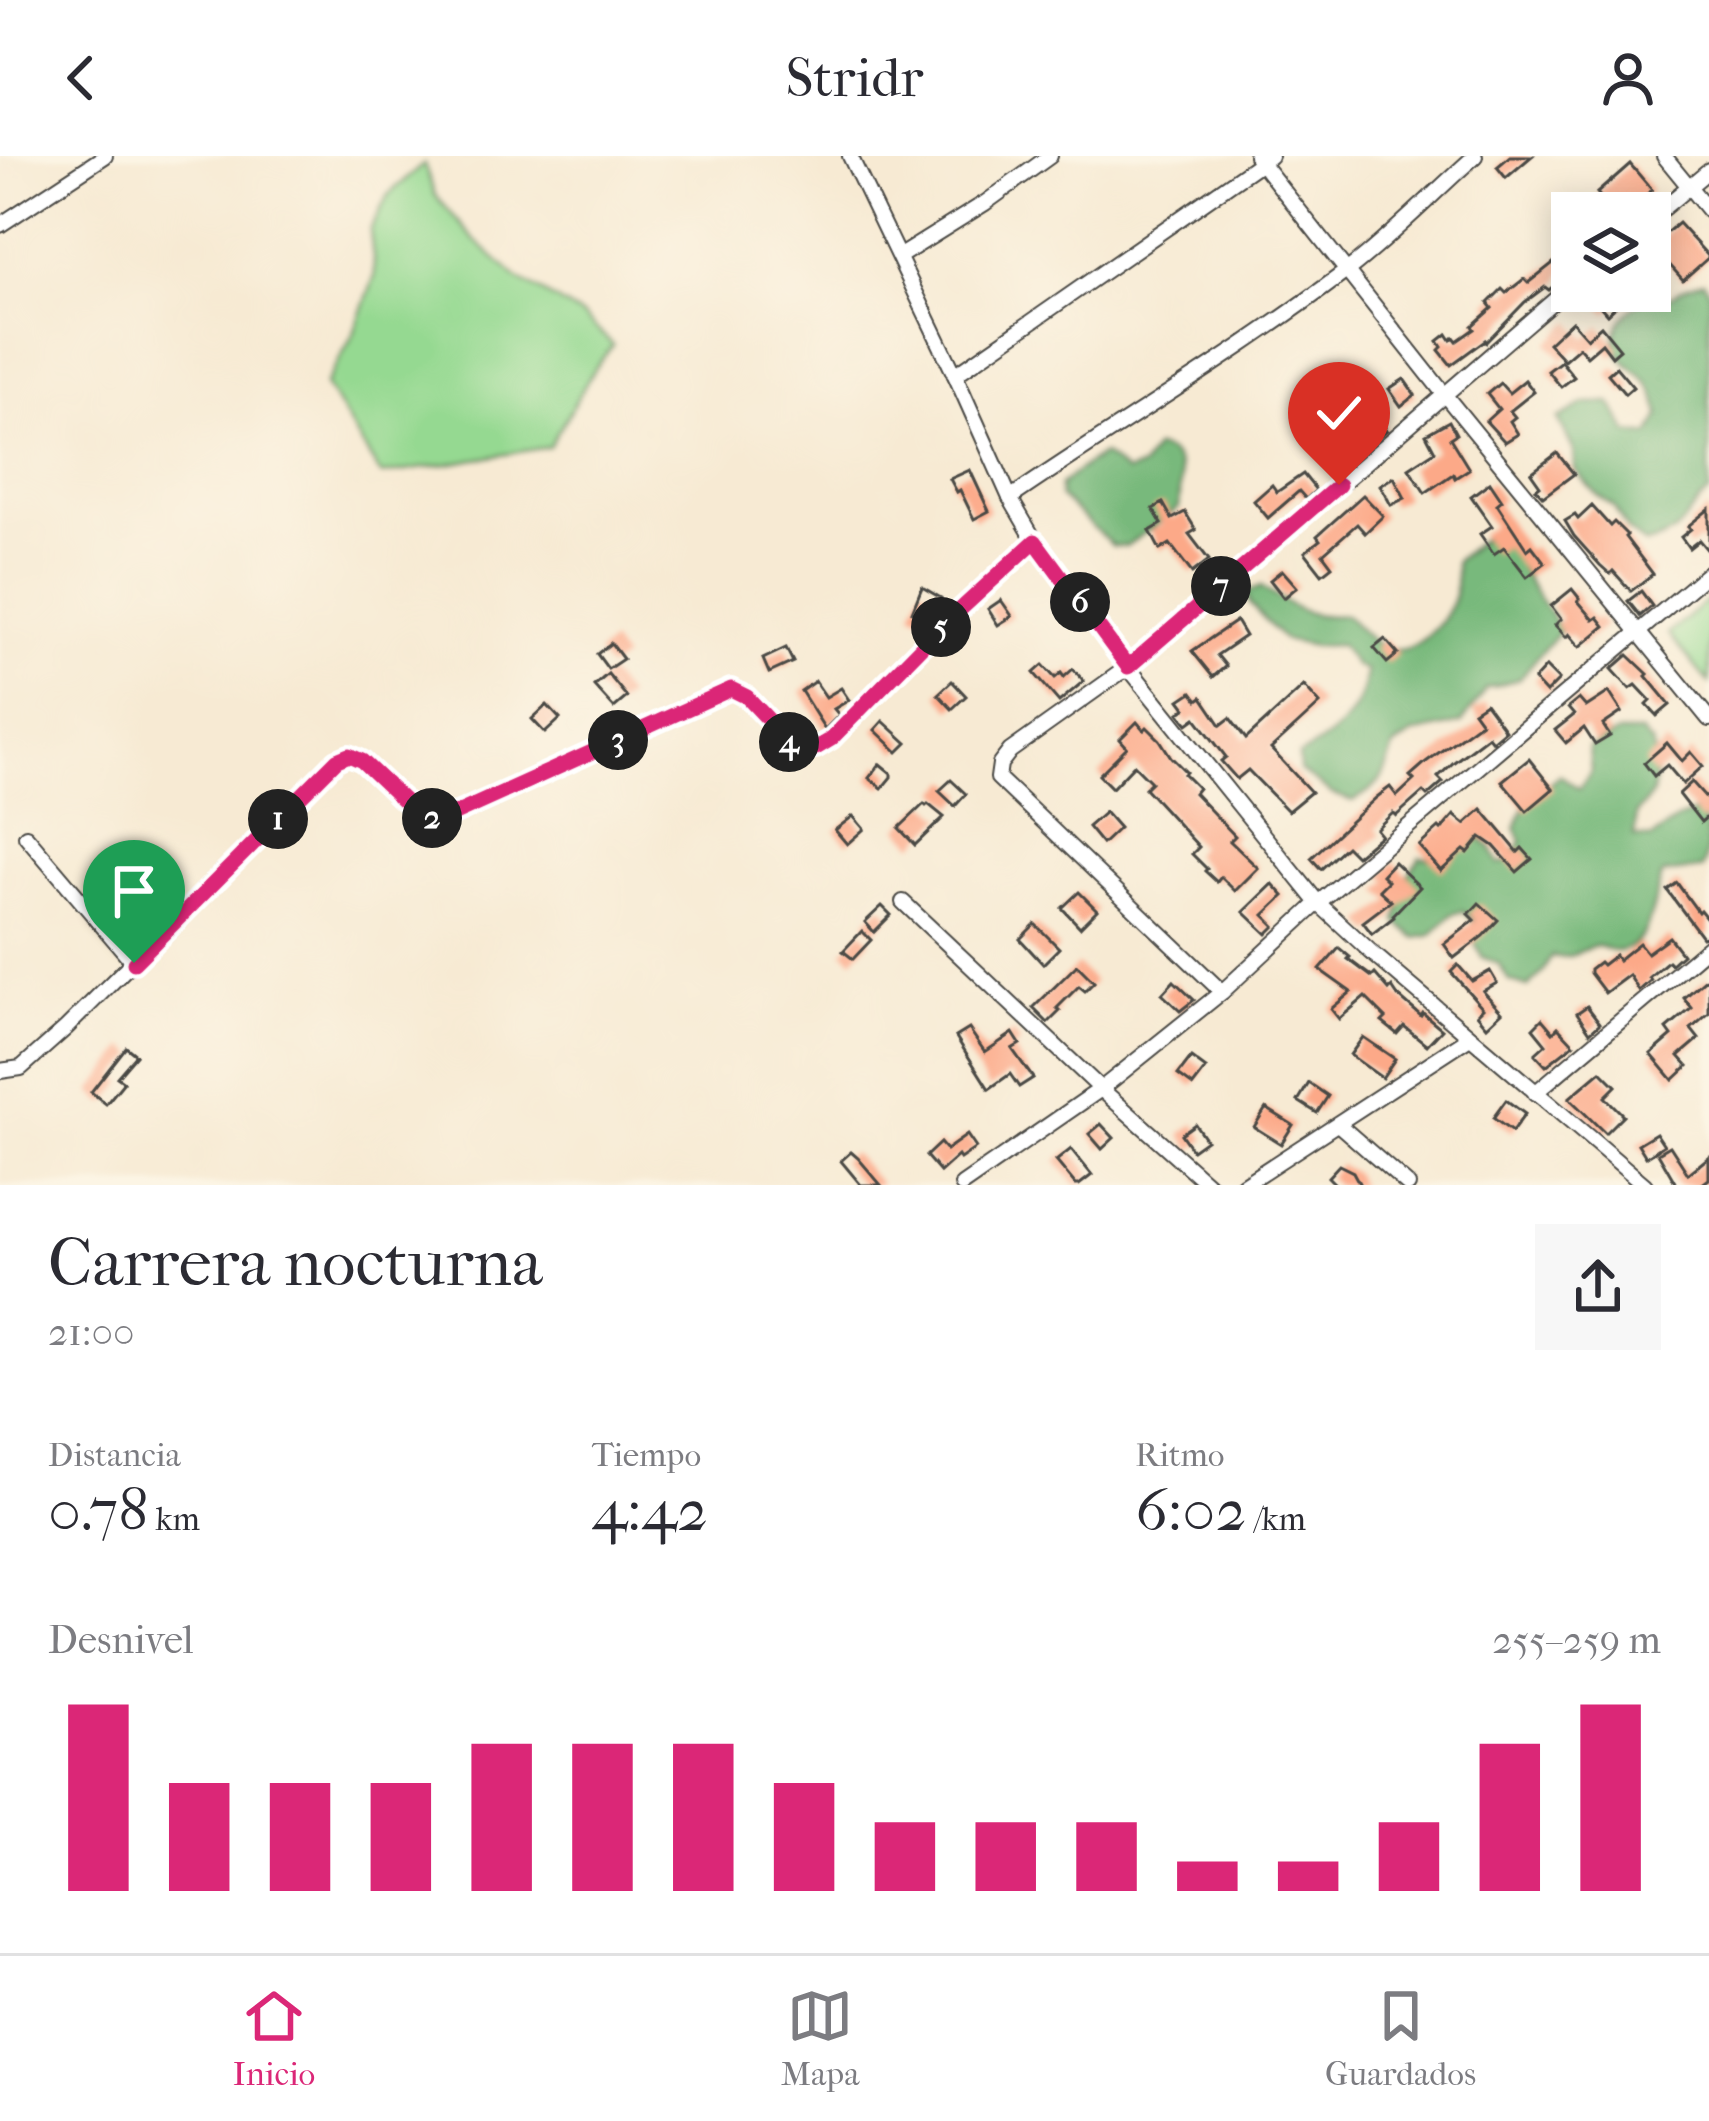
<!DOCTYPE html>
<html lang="es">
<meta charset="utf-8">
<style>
:root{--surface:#fff;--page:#f7f7f7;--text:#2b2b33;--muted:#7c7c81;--line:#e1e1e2;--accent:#db2777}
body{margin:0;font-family:"IM FELL French Canon",serif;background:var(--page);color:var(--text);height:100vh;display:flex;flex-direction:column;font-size:45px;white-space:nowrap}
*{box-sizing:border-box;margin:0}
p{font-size:39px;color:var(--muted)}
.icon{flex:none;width:66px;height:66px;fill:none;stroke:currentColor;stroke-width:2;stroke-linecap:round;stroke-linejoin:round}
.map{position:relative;height:1029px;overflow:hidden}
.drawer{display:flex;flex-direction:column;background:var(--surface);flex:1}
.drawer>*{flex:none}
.tools{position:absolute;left:1551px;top:36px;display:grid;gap:24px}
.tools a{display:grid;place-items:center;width:120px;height:120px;border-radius:0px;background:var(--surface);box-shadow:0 6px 30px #0003;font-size:60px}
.pin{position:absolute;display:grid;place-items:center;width:102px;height:102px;color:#fff;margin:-123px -51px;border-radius:50% 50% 50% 0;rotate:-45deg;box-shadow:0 0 12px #0007}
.pin .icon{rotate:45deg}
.km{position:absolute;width:60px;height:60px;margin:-30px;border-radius:50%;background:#222;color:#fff;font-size:33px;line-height:60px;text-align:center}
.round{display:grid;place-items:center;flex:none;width:126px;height:126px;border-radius:0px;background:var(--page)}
.headline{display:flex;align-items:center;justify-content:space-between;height:204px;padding:0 48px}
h1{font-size:66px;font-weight:600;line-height:90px}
.stats{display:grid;grid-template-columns:repeat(3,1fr);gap:18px;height:204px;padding:12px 48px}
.stats div{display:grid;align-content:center}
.stats b{font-size:60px;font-weight:600}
.stats small{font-size:33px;font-weight:400}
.stats p{font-size:33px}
.chart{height:336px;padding:24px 48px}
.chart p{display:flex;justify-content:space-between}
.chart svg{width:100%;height:216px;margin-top:12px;stroke:var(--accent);stroke-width:6}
header{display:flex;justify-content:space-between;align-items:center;height:156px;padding:0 48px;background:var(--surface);font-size:54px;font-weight:600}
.tab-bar{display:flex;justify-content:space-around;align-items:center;height:168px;border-top:3px solid var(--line);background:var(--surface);font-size:33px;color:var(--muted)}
.tab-bar a{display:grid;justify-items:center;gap:6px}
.tab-bar .active{color:var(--accent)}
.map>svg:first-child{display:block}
</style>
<header><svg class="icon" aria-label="back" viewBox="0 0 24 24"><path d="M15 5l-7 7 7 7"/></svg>Stridr<svg class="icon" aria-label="person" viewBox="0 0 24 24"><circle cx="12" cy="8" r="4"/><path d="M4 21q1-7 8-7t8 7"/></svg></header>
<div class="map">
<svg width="1709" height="1029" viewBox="0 0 1709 1029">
<rect width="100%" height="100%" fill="#fcf5e5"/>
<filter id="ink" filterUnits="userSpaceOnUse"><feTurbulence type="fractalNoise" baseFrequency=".00833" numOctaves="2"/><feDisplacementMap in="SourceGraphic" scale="24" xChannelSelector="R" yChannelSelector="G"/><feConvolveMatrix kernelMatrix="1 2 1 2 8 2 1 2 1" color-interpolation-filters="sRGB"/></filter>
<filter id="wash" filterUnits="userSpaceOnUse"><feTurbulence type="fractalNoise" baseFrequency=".004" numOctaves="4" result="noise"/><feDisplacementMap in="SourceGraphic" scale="48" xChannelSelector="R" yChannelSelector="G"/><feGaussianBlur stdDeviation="2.7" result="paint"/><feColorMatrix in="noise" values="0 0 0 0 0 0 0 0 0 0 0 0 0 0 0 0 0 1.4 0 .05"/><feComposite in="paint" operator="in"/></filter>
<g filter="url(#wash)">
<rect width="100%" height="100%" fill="#f7ead3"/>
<g fill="#95d991" stroke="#60825e" stroke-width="3">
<path d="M 424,8 L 435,39 L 474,83 L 517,122 L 584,161 L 613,189 L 594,213 L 549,291 L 381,319 L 325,229 L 353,180 L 375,120 L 370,74 L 389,38 Z"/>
<path d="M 1709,443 L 1709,527 L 1668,478 Z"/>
</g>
<g fill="#78b97b" stroke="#527253" stroke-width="3">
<path d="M 1703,125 L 1709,135 L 1709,338 C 1679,362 1688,379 1645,388 L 1627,374 L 1613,350 L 1597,339 L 1575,314 L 1574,295 L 1558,263 L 1585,248 L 1611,247 L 1629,277 L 1650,280 L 1660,259 C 1658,251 1656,238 1651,231 C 1645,220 1631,213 1623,203 C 1601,173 1632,149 1657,137 L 1668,142 L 1684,131 Z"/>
<path d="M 1155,292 C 1185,297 1181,326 1179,352 L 1126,390 L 1113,390 L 1060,341 L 1060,329 C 1074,319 1086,306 1103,299 L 1126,317 L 1141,312 Z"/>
<path d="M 1486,379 L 1508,386 L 1526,422 L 1560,474 L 1519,523 L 1486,532 L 1462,567 L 1414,578 L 1394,591 C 1385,621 1381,630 1353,645 L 1332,638 L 1300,615 L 1299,600 C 1336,579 1362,559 1366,515 L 1355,510 L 1340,489 L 1313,490 L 1283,484 L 1250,448 L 1246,436 L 1261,431 C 1292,451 1306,463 1345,459 C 1358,471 1372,489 1390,493 C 1415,500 1446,465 1453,443 C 1457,433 1455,416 1455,405 Z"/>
<path d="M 1618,577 L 1641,577 L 1652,589 L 1656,614 L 1652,639 L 1637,657 L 1634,681 L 1651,683 L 1676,664 L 1700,655 C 1709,672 1709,695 1702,713 L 1663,718 C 1652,744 1653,792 1616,795 C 1609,795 1603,790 1597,790 C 1579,792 1574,805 1551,800 L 1543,816 L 1528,831 L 1509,825 L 1499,808 L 1482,801 L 1473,784 L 1473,765 L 1463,755 L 1452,758 L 1432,779 L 1415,782 L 1397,766 L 1407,721 L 1420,701 L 1437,703 L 1469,672 L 1491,692 L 1499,708 L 1509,705 L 1522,685 L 1516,673 L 1525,648 L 1560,619 L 1579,633 L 1591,616 L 1589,592 Z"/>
</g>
<g id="blocks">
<g fill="#fca988">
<path d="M 1510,0 L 1532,0 L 1506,22 L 1497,11 Z"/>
<path d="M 1630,8 L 1652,34 L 1639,45 L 1636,42 L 1618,57 L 1587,57 L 1603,44 L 1597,37 Z"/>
<path d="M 1678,67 L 1709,101 L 1683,124 L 1652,89 Z"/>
<path d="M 1572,92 L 1572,110 L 1560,121 L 1562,123 L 1549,134 L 1545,131 L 1525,146 L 1486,186 L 1485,184 L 1451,209 L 1439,194 L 1442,191 L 1438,185 L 1447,178 L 1451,184 L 1454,181 L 1457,185 L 1474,173 L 1472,170 L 1492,152 L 1488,147 L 1502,133 L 1506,137 L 1524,123 L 1528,127 Z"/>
<path d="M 1598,135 L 1608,135 L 1619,147 L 1607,158 L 1592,141 Z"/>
<path d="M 1572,165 L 1587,182 L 1601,170 L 1620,193 L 1612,200 L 1602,187 L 1587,200 L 1579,191 L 1564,204 L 1548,187 Z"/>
<path d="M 1561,205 L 1574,221 L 1561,231 L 1548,215 Z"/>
<path d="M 1616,211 L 1633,231 L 1625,238 L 1608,218 Z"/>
<path d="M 1353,215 L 1367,235 L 1352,245 L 1338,226 Z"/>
<path d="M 1404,223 L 1415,239 L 1401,250 L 1389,233 Z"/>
<path d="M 1525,224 L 1534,236 L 1510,255 L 1515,261 L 1510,265 L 1518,278 L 1505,286 L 1486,265 L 1499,253 L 1487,238 L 1500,227 L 1509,237 Z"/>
<path d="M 1365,247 L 1387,274 L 1344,309 L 1337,299 L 1331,304 L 1328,299 L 1320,305 L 1309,291 Z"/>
<path d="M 1449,265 L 1456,278 L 1450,282 L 1469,313 L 1455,322 L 1453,318 L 1425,337 L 1409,312 L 1435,295 L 1426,278 Z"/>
<path d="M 1557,297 L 1574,318 L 1543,341 L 1536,333 L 1540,330 L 1531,317 Z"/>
<path d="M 970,314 L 989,355 L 974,363 L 960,334 L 957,336 L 950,323 Z"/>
<path d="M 1303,318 L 1316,334 L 1306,343 L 1299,335 L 1268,362 L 1254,345 L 1272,329 L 1277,336 Z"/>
<path d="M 1394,321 L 1405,342 L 1391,349 L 1380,329 Z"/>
<path d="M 1490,326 L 1502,344 L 1497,348 L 1527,394 L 1532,390 L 1545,407 L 1527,421 L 1504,391 L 1494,398 L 1480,378 L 1492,370 L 1471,340 Z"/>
<path d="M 1363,339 L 1383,360 L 1365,377 L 1357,368 L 1323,398 L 1332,410 L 1322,418 L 1305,396 L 1320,384 L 1317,380 Z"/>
<path d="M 1163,347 L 1172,363 L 1185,356 L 1196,374 L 1189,378 L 1209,404 L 1192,417 L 1170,388 L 1160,394 L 1150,375 L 1162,368 L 1153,353 Z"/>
<path d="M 1592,350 L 1610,370 L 1614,366 L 1627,379 L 1625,381 L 1653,418 L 1631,435 L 1613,415 L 1610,418 L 1600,409 L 1574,380 L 1565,365 L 1575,359 L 1578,363 Z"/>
<path d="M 1709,353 L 1709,396 L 1699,384 L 1689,392 L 1681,381 L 1691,373 L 1688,370 Z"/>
<path d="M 1282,414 L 1297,431 L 1284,442 L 1270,424 Z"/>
<path d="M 922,431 L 941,442 L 936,452 L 929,449 L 923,462 L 912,456 Z"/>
<path d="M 1572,433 L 1580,443 L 1578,445 L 1594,464 L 1598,461 L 1605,470 L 1580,491 L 1569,478 L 1566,481 L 1555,469 L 1561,463 L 1551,450 Z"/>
<path d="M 1641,435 L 1652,450 L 1640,460 L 1628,445 Z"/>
<path d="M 1001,444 L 1012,460 L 998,469 L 988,453 Z"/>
<path d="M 1236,465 L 1245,480 L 1217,499 L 1226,510 L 1213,521 L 1192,495 Z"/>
<path d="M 1385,483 L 1398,498 L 1387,507 L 1374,492 Z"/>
<path d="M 611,487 L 623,503 L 608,513 L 597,498 Z"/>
<path d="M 786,492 L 793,506 L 769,517 L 763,503 Z"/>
<path d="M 1628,499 L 1648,518 L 1646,520 L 1670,549 L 1657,560 L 1647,549 L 1651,545 L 1636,529 L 1630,533 L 1612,513 Z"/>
<path d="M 1043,509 L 1055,522 L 1061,517 L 1064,521 L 1073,513 L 1084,525 L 1059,546 L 1034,517 Z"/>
<path d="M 1546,511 L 1559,524 L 1546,537 L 1534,524 Z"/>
<path d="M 608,518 L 627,541 L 614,552 L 594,530 Z"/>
<path d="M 815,525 L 826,541 L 841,532 L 849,544 L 834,553 L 839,559 L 825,573 L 801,535 Z"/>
<path d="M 952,525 L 966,540 L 952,553 L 938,538 Z"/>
<path d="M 1304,530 L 1320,548 L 1271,593 L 1311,636 L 1288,655 L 1248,614 L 1237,623 L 1221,605 L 1226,601 L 1196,562 L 1188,568 L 1179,557 L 1186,552 L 1180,544 L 1192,536 L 1198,544 L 1202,541 L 1221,569 L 1230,562 L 1246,583 Z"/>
<path d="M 1609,536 L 1622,556 L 1603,569 L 1610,580 L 1595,589 L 1584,572 L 1566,587 L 1555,574 L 1574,559 L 1568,552 L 1579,543 L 1586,551 Z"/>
<path d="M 1485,547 L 1505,574 L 1492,585 L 1488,580 L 1454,606 L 1438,621 L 1443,626 L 1427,640 L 1423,636 L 1396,660 L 1393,657 L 1376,673 L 1381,679 L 1356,700 L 1346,690 L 1321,713 L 1311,702 L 1377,641 L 1390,631 L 1397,640 L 1414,624 L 1410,620 L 1426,606 L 1481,566 L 1473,555 Z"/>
<path d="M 547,549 L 560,563 L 545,577 L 532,563 Z"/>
<path d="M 883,565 L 907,587 L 898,596 L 875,574 Z"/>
<path d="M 1137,566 L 1144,574 L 1147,571 L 1160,584 L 1171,601 L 1186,616 L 1184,618 L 1198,632 L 1194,637 L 1235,680 L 1230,685 L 1258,712 L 1235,735 L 1221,721 L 1217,726 L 1205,715 L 1207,713 L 1192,698 L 1199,691 L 1145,632 L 1151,626 L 1134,609 L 1112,632 L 1099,619 L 1127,591 L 1120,583 Z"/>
<path d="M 1667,587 L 1682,605 L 1691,596 L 1703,610 L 1683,628 L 1667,609 L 1654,620 L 1644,607 Z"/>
<path d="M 1529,603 L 1553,633 L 1527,655 L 1502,625 Z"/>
<path d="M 880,608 L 891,617 L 891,621 L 882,632 L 869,622 Z"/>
<path d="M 951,624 L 966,638 L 955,650 L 939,635 Z"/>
<path d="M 1692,626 L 1709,645 L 1709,659 L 1701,666 L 1679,638 Z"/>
<path d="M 924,648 L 926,650 L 928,648 L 944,661 L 915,689 L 899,672 Z"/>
<path d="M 1482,653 L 1518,696 L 1522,692 L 1532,703 L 1517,716 L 1494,690 L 1481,681 L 1468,697 L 1464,694 L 1441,715 L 1419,690 L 1439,672 L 1441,674 L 1454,659 L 1465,668 Z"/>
<path d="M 1105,656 L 1119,672 L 1102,688 L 1088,671 Z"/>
<path d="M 853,660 L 864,673 L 847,688 L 835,674 Z"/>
<path d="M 1394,706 L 1420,731 L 1393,759 L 1394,761 L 1372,778 L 1363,766 L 1391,745 L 1379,734 L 1388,725 L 1382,719 Z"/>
<path d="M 1677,727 L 1698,756 L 1700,754 L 1709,765 L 1709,779 L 1702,781 L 1667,734 Z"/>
<path d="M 1273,728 L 1284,740 L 1264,759 L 1275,770 L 1267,778 L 1244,756 Z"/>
<path d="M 1079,736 L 1097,754 L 1080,771 L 1062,752 Z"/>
<path d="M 1479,747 L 1498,764 L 1483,780 L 1454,802 L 1444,788 L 1475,764 L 1469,758 Z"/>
<path d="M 882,750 L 891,759 L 874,776 L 865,766 Z"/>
<path d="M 1035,768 L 1059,792 L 1043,808 L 1020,783 Z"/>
<path d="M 862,775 L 871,784 L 853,803 L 843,795 Z"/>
<path d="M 1669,781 L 1682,798 L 1671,808 L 1668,805 L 1649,821 L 1651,824 L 1639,835 L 1629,819 L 1605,837 L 1590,817 L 1590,813 L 1599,806 L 1602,809 L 1615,799 L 1618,804 L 1639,787 L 1647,797 Z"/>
<path d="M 1339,792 L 1350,801 L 1348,803 L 1372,821 L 1375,818 L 1389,834 L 1392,831 L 1398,840 L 1421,860 L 1423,857 L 1442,873 L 1427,889 L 1404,870 L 1397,878 L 1382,866 L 1386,862 L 1365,841 L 1339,863 L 1331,853 L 1351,836 L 1320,814 Z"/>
<path d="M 1077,809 L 1094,826 L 1085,835 L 1079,830 L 1057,852 L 1060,855 L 1048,867 L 1033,852 Z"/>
<path d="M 1458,809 L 1472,825 L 1490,815 L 1497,827 L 1483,835 L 1502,856 L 1487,870 L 1477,858 L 1483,852 L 1451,816 Z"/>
<path d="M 1709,820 L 1709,857 L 1691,873 L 1699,883 L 1679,900 L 1688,910 L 1673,924 L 1651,898 L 1672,880 L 1667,873 L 1692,852 L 1684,842 Z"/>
<path d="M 1174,825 L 1194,844 L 1180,855 L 1162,838 Z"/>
<path d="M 1587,850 L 1600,867 L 1590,876 L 1577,857 Z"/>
<path d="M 1542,863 L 1553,876 L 1558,871 L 1574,888 L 1546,910 L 1535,898 L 1546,888 L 1533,872 Z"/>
<path d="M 969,873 L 985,896 L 1013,877 L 1020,888 L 1012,893 L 1033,922 L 1019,931 L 1010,918 L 989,933 L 956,881 Z"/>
<path d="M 1363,881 L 1395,903 L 1382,922 L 1350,899 Z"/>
<path d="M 126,891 L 136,899 L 117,921 L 124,926 L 106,948 L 91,936 Z"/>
<path d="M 1191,902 L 1206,913 L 1193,930 L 1178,919 Z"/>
<path d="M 1601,915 L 1616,930 L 1605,941 L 1623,959 L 1605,977 L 1569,942 Z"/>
<path d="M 1309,927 L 1328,940 L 1317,957 L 1298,945 Z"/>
<path d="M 1506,944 L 1525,958 L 1512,976 L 1493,962 Z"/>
<path d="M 1266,952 L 1293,969 L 1281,988 L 1254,971 Z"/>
<path d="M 1101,968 L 1114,982 L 1102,993 L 1089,978 Z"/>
<path d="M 1195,968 L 1206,984 L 1192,994 L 1181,978 Z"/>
<path d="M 1656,977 L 1664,989 L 1646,1001 L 1638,988 Z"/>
<path d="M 967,979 L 976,992 L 960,1003 L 958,1000 L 940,1016 L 926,1000 L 940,987 L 946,994 Z"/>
<path d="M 1670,990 L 1688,1018 L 1709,1001 L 1709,1023 L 1701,1029 L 1675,1029 L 1676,1028 L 1658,997 Z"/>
<path d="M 1071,993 L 1092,1019 L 1079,1029 L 1076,1029 L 1056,1005 Z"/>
<path d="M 851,996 L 858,1002 L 881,1029 L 861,1029 L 841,1005 Z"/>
<path d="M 1339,1009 L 1353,1016 L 1360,1029 L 1336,1029 L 1328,1021 Z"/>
</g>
</g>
</g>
<g filter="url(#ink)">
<use href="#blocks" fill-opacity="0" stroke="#4a4844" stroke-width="3"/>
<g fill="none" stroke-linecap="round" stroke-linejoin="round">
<defs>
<g id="minor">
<path d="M 850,0 L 955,219 L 1010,342 L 1035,385 L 1128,511 L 1318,747 L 1371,796 L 1645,1029"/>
<path d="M 1256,0 L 1444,238 L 1709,563"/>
<path d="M 1664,0 L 1709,55"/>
<path d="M 1650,63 L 1709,14"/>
<path d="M 0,69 L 105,0"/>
<path d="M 900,100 L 985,47 L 1050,0"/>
<path d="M 955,219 L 1270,0"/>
<path d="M 1010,342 C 1121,266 1238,197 1345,116 C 1391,81 1432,38 1475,0"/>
<path d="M 26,680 L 134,807"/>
<path d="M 903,746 L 1101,933 L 962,1029"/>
<path d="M 1222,836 L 998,622 L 1000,608 L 1010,595 L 1128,511 L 1572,129"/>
<path d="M 0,915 L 21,912 L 66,872 L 337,603 L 349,599 L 362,605 L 421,662 L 446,662 L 731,533 L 747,541 L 795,592 L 816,592 L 831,583 L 938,474 L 1035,385"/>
<path d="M 1535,937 L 1709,790"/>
<path d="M 1338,968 L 1408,1029"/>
<path d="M 1209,1029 L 1101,933 L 1222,836 L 1318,747 L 1709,416"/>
<path d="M 1243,1029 L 1470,881"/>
</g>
</defs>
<use href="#minor" stroke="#4a4844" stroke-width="18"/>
<use href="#minor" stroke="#fff" stroke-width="14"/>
</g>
</g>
<g fill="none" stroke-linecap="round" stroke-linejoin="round" filter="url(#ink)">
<defs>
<path id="route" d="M 134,807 L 337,604 L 349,599 L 362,605 L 422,662 L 446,662 L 731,533 L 747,541 L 795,592 L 816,592 L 831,583 L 938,474 L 1035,385 L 1128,511 L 1339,329"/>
</defs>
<use href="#route" stroke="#fff" stroke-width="24"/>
<use href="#route" stroke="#db2777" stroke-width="15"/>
</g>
</svg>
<div class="tools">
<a><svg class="icon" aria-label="layers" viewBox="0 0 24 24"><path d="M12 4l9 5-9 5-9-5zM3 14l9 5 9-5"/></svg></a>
</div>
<div class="pin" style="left:134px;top:807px;background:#1e9e55"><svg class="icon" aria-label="arrive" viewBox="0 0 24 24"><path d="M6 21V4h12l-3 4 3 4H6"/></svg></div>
<div class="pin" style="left:1339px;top:329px;background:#d93025"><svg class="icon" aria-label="check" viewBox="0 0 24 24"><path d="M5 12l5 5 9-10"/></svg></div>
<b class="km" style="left:278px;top:663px">1</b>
<b class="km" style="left:432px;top:662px">2</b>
<b class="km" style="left:618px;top:584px">3</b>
<b class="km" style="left:789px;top:586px">4</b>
<b class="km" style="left:941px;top:471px">5</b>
<b class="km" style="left:1080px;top:446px">6</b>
<b class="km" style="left:1221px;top:430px">7</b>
</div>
<section class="drawer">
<div class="headline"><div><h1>Carrera nocturna</h1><p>21:00</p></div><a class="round"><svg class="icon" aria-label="share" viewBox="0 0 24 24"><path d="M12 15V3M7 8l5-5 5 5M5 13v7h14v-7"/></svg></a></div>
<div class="stats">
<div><p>Distancia</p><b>0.78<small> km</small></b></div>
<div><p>Tiempo</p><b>4:42</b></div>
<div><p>Ritmo</p><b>6:02<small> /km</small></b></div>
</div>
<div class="chart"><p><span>Desnivel</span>255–259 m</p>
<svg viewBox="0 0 160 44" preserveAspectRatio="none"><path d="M5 44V6M15 44V22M25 44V22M35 44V22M45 44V14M55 44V14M65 44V14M75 44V22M85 44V30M95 44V30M105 44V30M115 44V38M125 44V38M135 44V30M145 44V14M155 44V6"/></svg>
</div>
</section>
<nav class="tab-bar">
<a class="active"><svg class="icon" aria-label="home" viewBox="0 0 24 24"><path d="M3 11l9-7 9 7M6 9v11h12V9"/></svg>Inicio</a>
<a><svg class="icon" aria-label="map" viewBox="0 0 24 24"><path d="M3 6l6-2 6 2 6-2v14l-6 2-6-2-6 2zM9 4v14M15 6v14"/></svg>Mapa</a>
<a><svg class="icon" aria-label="saved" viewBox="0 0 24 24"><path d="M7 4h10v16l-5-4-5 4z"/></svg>Guardados</a>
</nav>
